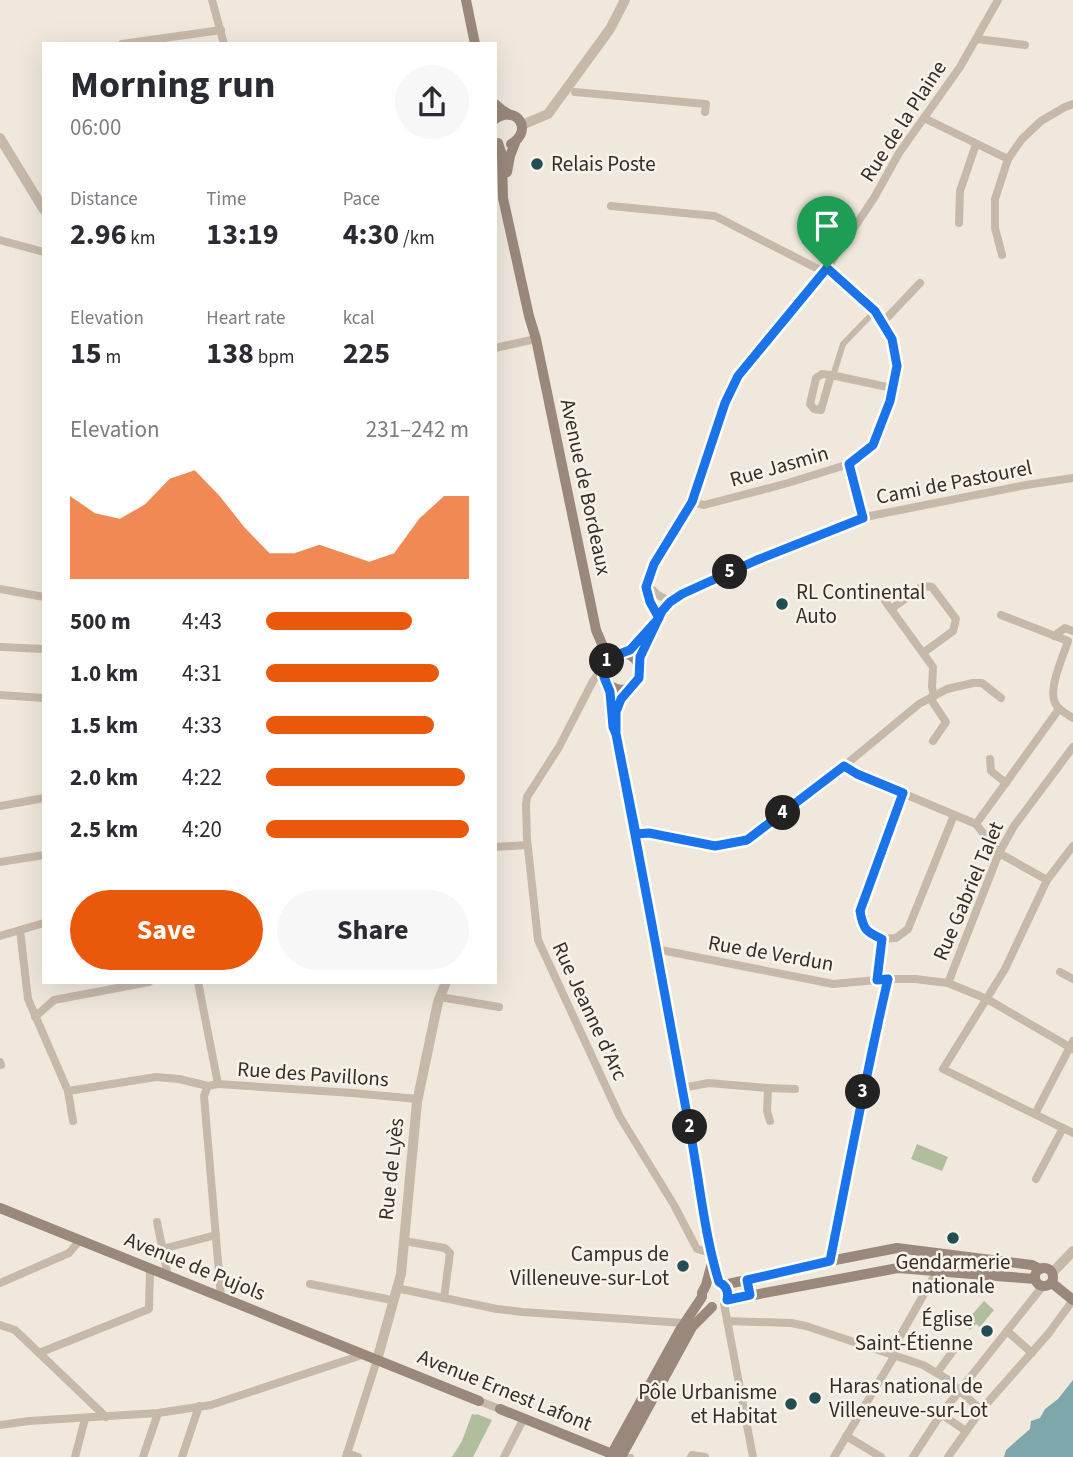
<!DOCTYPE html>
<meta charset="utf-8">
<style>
:root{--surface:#fff;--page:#f7f7f7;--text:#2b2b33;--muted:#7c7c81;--accent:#ea580c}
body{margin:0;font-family:"Source Sans 3",sans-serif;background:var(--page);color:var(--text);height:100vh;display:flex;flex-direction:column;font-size:26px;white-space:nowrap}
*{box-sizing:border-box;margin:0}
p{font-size:23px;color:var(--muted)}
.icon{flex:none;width:38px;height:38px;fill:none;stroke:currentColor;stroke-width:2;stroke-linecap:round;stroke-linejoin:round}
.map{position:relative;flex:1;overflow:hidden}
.sheet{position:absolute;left:42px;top:42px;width:455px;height:942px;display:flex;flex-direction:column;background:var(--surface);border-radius:0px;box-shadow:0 7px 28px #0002}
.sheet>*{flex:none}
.pin{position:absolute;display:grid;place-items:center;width:60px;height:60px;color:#fff;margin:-72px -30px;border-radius:50% 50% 50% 0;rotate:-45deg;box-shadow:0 0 7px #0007}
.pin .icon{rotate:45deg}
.km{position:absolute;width:35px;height:35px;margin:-18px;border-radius:50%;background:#222;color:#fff;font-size:19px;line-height:35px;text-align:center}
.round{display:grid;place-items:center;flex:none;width:74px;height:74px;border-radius:37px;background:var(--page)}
.headline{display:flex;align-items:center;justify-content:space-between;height:119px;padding:0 28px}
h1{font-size:38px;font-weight:700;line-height:52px}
.stats{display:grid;grid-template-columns:repeat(3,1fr);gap:10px;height:119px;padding:7px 28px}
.stats div{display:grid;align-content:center}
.stats b{font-size:30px;font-weight:700}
.stats small{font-size:19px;font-weight:400}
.stats p{font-size:19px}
.chart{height:196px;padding:14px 28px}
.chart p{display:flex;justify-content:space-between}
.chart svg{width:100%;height:126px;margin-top:7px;fill:var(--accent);opacity:.7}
.action{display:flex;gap:14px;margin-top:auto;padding:14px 28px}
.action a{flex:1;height:80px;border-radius:42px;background:var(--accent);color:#fff;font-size:28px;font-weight:700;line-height:80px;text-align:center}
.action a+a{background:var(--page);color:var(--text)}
ul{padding:0 28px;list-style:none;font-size:23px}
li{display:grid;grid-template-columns:112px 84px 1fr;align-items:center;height:52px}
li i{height:18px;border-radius:9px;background:var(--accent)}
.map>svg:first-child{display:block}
</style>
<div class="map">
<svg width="1073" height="1457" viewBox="0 0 1073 1457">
<rect width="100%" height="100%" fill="#f0e8dd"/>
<g fill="#b1be9e">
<path d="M 917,1144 L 948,1157 L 942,1171 L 911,1159 Z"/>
<path d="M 984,1301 L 994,1310 L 980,1327 L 976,1324 L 970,1330 L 966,1326 L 969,1318 Z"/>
<path d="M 472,1414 L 476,1415 L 477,1414 L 492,1420 L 473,1457 L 452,1457 L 462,1441 Z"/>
</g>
<path fill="#7fa6aa" d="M 1073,1380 L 1073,1457 L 1004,1457 L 1006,1450 L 1030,1429 L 1031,1421 L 1040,1418 L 1045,1409 L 1058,1399 Z"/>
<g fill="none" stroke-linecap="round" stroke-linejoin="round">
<g stroke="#c7b9aa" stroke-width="6">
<path d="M 833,376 L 843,344 L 875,311"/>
<path d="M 628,1457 L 631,1457"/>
</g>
<g stroke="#c7b9aa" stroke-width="8">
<path d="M 212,0 L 224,44"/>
<path d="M 977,39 L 1025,45"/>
<path d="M 122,44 L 221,30"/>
<path d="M 575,92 L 706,104 L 705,112"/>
<path d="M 924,118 L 1008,159"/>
<path d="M 611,206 L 715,216 L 824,272"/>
<path d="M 959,223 L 960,191 L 976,144"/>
<path d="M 0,240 L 44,252"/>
<path d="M 1002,255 L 995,228 L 995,199 L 1008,159 L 1022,139 L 1041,121 L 1065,107 L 1073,104"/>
<path d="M 883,322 L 920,283"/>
<path d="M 495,348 L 536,339"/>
<path d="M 831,375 L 821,410 L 814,409 L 810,404 L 816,378 L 822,374 L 831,375 L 892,388"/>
<path d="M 849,464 L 863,518"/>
<path d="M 692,502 L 704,505 L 788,483 L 849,464 L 873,445 L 890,401 L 897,366 L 892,339 L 875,311 L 827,268"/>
<path d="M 647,583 C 655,594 660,598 673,601"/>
<path d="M 0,589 L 44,597"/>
<path d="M 885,601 L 933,667 L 932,687 L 934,696"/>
<path d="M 891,609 L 923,586 L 932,587 L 956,619 L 953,631 L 923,653"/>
<path d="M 1001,615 L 1068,641 C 1063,657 1048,688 1055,703 C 1058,710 1067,714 1073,718"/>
<path d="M 659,618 L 650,602 L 646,587 L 654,564 L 692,502 L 725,403 L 738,376 L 827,268 L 874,198 L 899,153 L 960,67 L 998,0"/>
<path d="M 1054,636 L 1065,628 L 1073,631"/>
<path d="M 0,647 L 44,649"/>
<path d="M 624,653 L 630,651 L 649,628"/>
<path d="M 604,666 L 593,681 L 559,747 L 527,797 L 526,805 L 527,839 L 538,940 L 620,1117 L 674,1205 L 697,1249 L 711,1253"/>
<path d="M 639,666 C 641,649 651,638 658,622 C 661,615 663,610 669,604 C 682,591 703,585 720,577 C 764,557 809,539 854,521 L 870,516 L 1026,485 L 1073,478"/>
<path d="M 0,695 L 44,698"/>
<path d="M 930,698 L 946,722 L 933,741"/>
<path d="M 990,759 L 991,771 L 1006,783"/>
<path d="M 844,766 L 919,704 L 947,689 L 973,683 L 982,683 L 1001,698"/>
<path d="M 0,806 L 44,798"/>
<path d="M 976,824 L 1059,709"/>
<path d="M 636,834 L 649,833 L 715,846 L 747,840 L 844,766 L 857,774 L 976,824 L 999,853 L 1047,880"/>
<path d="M 1073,846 L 1047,880 L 1005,969 L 943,1069 L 1073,1133"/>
<path d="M 495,847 L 527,845"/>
<path d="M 0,862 L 44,855"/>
<path d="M 20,930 L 28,999 L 68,1091 L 73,1121"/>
<path d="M 0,936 L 44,923"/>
<path d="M 882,939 C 866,932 863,929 860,911 L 903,793"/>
<path d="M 656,949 L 833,984 L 888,979 L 915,979 L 948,983 L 987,999 L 1073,1049"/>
<path d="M 1060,972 L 1073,979"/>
<path d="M 877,980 L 882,939 L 896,938 L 908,929 L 954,815"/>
<path d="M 198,982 L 218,1084"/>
<path d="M 948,983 L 999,853 L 1014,826 L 1073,747"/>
<path d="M 440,997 L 499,1007"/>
<path d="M 35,1017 L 54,1000 L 149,982"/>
<path d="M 0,1062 L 1,1065"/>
<path d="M 682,1088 L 709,1083 L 768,1088 L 767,1111 L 770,1121"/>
<path d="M 768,1088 L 795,1089"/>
<path d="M 68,1091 L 156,1077 L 179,1079 L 208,1086"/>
<path d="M 1035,1114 L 1073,1041"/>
<path d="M 1036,1179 L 1063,1128"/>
<path d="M 157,1222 L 168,1276"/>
<path d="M 404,1241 L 445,1248 L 450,1253 L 444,1298"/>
<path d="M 162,1249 L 216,1235"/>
<path d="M 830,1261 C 849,1167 866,1073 888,979"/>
<path d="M 0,1283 L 69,1253 L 80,1240"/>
<path d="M 310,1284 L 392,1300"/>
<path d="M 396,1288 L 497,1309 L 522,1312 L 684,1323"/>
<path d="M 221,1297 L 204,1096 L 208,1086 L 218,1084 L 352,1093 L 418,1099"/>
<path d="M 724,1304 L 753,1457"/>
<path d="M 727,1321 L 791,1323 L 806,1326 L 923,1365 L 947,1379 L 981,1410"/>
<path d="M 0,1325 L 15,1330 L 106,1417"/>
<path d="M 1007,1331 L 1032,1353"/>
<path d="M 39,1353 L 149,1309 L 150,1268"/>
<path d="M 890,1354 L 937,1271 L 936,1252"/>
<path d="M 937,1373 L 958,1344"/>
<path d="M 479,1401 L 500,1409"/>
<path d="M 941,1414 L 966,1431"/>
<path d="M 0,1425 L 29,1421 L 158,1413 L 211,1405 L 362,1355"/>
<path d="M 846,1436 L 881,1457"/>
<path d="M 347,1453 L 358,1457"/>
<path d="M 75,1457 L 85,1419"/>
<path d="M 143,1457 L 158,1413"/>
<path d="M 182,1457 L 199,1406"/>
<path d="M 346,1457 L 377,1360"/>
<path d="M 504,1457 L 524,1418"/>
<path d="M 691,1457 L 692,1455 L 705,1457"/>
<path d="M 834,1457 L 895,1355"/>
<path d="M 913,1457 L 941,1414 L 1042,1287"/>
<path d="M 948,1457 L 981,1410 L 1049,1333 L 1073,1300"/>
</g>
<g stroke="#c7b9aa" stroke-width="10">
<path d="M 522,125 L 548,114 L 610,29 L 625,0"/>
<path d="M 0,138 L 44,210"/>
<path d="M 1053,1272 L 1073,1251"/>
<path d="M 377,1360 L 401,1274 L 417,1102 L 438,1002 L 446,982"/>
</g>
<g stroke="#9a887c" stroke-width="10">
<path d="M 466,0 L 475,44"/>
<path d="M 495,104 L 502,110 L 510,115"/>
<path d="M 495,119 C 517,104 534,131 511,144"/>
<path d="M 498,143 L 502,155 L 503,198 L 529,316 L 536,339 L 596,630 L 602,644 L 611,657"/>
<path d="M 507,172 L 510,156 L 515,143"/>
<path d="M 606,682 C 626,703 652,676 634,658 C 630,654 624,653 618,654 C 611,655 605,661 604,669 C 602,676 607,682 609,690 C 613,705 609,719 616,734 C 641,861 663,988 687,1115 C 698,1171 702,1228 719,1282"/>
<path d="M 0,1208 L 479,1401"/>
<circle cx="1044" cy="1277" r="9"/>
<path d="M 1052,1283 L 1073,1300"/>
<path d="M 724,1285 L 830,1261 L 897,1248 L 1032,1265 L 1040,1269"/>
<path d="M 727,1300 L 898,1268 L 1035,1279"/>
<path d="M 500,1409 L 617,1456"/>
<path d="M 610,1457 L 680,1330 L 702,1297 L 702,1293 L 706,1285 L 712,1263"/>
<path d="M 621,1457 L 692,1327 L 712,1307"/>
</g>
</g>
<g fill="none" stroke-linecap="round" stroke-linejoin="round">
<defs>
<path id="route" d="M 827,268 L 738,376 L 725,403 L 692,502 L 654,564 L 646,587 L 650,602 L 659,618 L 630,650 L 611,657 L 604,666 L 604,677 L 610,692 L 613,727 L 616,734 C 641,862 664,992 688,1120 C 699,1174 703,1230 719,1282 C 727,1286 729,1292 727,1300 L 750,1295 L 747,1280 L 830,1261 C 849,1167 866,1073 888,979 L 877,980 L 882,939 C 866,932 863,929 860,911 L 903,793 L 857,774 L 844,766 L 747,840 L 715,846 L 649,833 L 636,834 L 616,734 L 616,712 L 621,699 L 639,678 L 640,657 L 662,611 L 670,602 L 682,594 L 757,560 L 863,518 L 849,464 L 873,445 L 890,401 L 897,366 L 892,339 L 875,311 L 827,268"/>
</defs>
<use href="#route" stroke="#fff" stroke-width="14"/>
<use href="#route" stroke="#1a73e8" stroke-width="9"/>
</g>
<g fill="#224d53" stroke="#f8f2e9" stroke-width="2.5">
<circle cx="537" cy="164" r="7"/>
<circle cx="782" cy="604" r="7"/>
<circle cx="953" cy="1238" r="7"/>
<circle cx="683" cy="1266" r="7"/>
<circle cx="987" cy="1331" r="7"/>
<circle cx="815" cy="1398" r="7"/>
<circle cx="791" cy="1404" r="7"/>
</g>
<g text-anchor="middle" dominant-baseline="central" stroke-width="5" stroke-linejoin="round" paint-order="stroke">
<g font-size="21" fill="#352d29" stroke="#f8f2e9">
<text transform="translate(903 121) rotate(-57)">Rue de la Plaine</text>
<text transform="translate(779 466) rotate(-16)">Rue Jasmin</text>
<text transform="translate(954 482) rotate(-11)">Cami de Pastourel</text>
<text transform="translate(586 487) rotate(78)">Avenue de Bordeaux</text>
<text transform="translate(968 891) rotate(-67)">Rue Gabriel Talet</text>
<text transform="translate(771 953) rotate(10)">Rue de Verdun</text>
<text transform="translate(590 1011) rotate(65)">Rue Jeanne d'Arc</text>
<text transform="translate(313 1074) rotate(4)">Rue des Pavillons</text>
<text transform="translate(391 1169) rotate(-84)">Rue de Lyès</text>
<text transform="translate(195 1266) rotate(22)">Avenue de Pujols</text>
<text transform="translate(505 1390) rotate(22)">Avenue Ernest Lafont</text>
</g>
<g font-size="21" fill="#352d29" stroke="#f8f2e9" text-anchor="start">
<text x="551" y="164">Relais Poste</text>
<text x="796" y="592">RL Continental<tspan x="796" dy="24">Auto</tspan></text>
<text x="669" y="1254" text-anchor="end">Campus de<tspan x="669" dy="24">Villeneuve-sur-Lot</tspan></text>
<text x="953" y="1262" text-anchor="middle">Gendarmerie<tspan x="953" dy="24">nationale</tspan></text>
<text x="973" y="1319" text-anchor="end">Église<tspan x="973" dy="24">Saint-Étienne</tspan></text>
<text x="829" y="1386">Haras national de<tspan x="829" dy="24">Villeneuve-sur-Lot</tspan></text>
<text x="777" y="1392" text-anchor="end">Pôle Urbanisme<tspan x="777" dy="24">et Habitat</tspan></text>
</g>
</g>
</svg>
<div class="pin" style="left:827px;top:268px;background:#1e9e55"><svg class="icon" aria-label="arrive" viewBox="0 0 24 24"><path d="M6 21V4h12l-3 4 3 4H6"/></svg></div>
<b class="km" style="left:607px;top:661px">1</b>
<b class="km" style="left:690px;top:1127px">2</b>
<b class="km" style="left:863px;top:1092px">3</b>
<b class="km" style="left:783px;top:813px">4</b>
<b class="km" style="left:730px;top:572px">5</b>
<section class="sheet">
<div class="headline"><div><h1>Morning run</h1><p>06:00</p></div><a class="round"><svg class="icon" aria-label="share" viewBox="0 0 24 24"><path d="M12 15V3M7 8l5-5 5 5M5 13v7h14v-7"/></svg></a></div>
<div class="stats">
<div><p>Distance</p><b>2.96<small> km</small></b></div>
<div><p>Time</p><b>13:19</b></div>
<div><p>Pace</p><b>4:30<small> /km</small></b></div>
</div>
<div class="stats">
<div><p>Elevation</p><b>15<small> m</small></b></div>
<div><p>Heart rate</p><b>138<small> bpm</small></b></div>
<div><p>kcal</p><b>225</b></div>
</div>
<div class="chart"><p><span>Elevation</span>231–242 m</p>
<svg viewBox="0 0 160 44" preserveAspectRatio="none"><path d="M0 44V15L10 21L20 23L30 18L40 9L50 6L60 15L70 26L80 35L90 35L100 32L110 35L120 38L130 35L140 23L150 15L160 15V44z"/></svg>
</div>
<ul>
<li><b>500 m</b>4:43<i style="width:72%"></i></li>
<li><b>1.0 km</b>4:31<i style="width:85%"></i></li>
<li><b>1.5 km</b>4:33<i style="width:83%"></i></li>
<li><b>2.0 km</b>4:22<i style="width:98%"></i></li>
<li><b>2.5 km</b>4:20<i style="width:100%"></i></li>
</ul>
<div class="action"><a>Save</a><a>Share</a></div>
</section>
</div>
